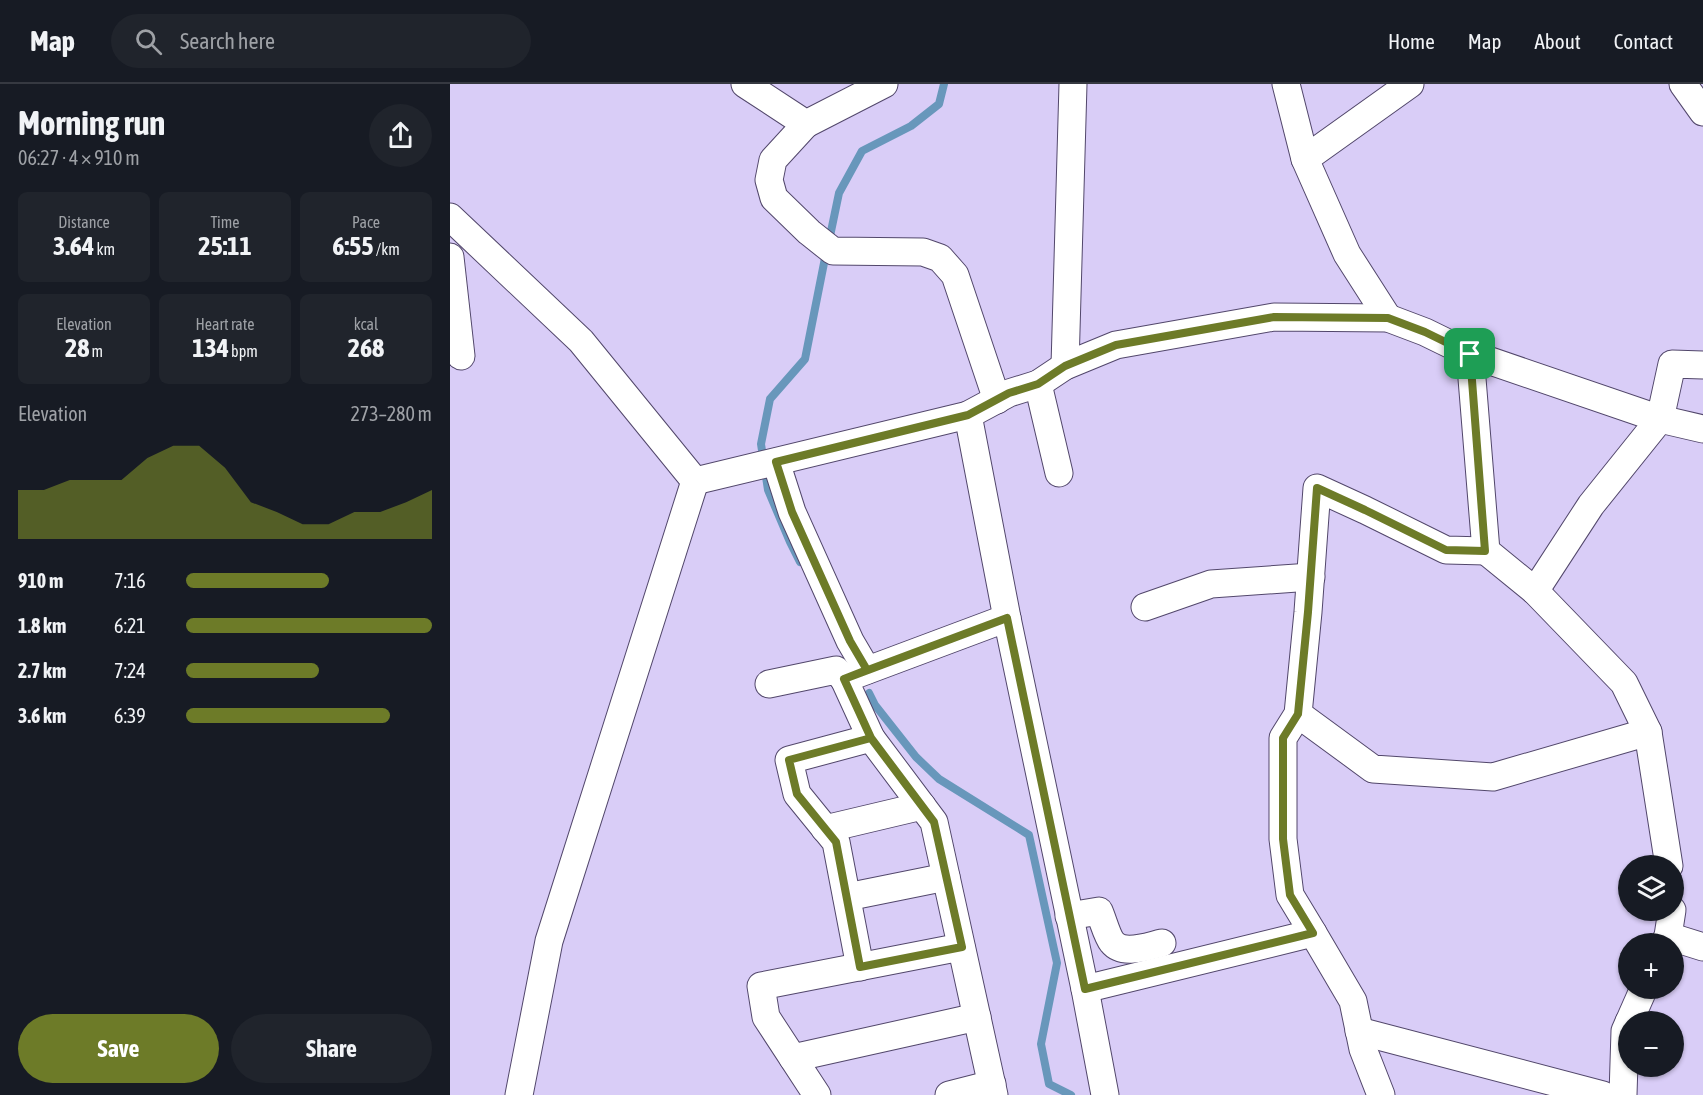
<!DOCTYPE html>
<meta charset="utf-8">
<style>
:root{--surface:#171b24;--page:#20242c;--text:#f1f3f6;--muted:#9ea1a6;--line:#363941;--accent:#6d7b28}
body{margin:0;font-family:"Asap Condensed",sans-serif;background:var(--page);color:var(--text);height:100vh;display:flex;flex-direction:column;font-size:22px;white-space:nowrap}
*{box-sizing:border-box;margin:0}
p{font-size:20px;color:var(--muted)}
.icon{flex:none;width:33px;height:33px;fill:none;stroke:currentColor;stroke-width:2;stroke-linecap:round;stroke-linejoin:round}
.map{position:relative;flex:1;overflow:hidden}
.sheet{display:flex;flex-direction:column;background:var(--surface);width:450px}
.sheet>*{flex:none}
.tools{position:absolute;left:1168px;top:771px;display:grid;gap:12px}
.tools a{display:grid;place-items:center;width:66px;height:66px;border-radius:50%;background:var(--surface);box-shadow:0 2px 4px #0004;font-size:30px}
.pin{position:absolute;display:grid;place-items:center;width:51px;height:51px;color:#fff;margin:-26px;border-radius:12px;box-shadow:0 3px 9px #0006}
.round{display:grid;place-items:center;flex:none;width:63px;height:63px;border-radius:32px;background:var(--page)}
.headline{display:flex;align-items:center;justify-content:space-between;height:102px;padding:0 18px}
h1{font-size:33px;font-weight:700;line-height:45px}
.metrics{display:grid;grid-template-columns:repeat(3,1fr);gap:9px;height:102px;padding:6px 18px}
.metrics div{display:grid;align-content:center;border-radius:9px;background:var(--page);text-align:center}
.metrics b{font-size:26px;font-weight:700}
.metrics small{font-size:16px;font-weight:400}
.metrics p{font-size:16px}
.chart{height:168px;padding:12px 18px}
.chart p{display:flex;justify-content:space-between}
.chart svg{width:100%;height:108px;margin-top:6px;fill:var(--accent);opacity:.7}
.cta{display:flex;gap:12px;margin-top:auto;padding:12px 18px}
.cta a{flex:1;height:69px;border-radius:36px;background:var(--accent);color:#fff;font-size:24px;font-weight:700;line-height:69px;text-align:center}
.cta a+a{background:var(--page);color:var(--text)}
ul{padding:0 18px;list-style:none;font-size:20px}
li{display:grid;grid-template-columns:96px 72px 1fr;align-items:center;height:45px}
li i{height:15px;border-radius:8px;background:var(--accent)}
header{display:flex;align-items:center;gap:36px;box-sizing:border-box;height:84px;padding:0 30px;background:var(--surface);border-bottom:2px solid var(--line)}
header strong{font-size:28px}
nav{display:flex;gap:33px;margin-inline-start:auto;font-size:21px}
.search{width:420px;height:54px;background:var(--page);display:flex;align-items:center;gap:15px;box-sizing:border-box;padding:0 21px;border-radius:33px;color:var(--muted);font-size:22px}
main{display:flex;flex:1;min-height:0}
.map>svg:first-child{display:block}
</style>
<header>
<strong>Map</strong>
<div class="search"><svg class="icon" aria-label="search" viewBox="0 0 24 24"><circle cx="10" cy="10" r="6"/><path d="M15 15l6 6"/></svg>Search here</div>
<nav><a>Home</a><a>Map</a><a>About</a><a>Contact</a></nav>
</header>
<main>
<section class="sheet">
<div class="headline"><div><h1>Morning run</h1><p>06:27 · 4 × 910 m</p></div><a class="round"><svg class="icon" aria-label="share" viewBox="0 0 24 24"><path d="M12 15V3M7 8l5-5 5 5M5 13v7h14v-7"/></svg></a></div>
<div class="metrics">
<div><p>Distance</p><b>3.64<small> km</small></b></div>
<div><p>Time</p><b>25:11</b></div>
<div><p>Pace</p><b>6:55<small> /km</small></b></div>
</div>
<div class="metrics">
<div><p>Elevation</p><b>28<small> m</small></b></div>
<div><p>Heart rate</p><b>134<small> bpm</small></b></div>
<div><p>kcal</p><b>268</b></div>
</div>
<div class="chart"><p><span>Elevation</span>273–280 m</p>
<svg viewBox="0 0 160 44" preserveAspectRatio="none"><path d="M0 44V24L10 24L20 20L30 20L40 20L50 11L60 6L70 6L80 15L90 29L100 33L110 38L120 38L130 33L140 33L150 29L160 24V44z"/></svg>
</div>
<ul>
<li><b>910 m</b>7:16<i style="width:58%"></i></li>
<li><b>1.8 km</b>6:21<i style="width:100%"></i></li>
<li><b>2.7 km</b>7:24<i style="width:54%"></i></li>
<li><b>3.6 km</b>6:39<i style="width:83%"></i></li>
</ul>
<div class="cta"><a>Save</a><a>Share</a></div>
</section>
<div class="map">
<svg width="1253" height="1011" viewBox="0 0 1253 1011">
<rect width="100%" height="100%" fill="#d9cdf7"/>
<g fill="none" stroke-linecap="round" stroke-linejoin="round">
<g stroke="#6897bb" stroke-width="8">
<path d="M 379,157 L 389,109 L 412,67 L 461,42 L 489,20 L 494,0"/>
<path d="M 350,478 L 340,458 L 318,406 L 311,360 L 320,315 L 355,275 L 376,169"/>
<path d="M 419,609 L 425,621 L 466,673 L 489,695 L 579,751 L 607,879 L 591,960 L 599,1000 L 621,1011"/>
</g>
<defs>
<g id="minor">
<path d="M 295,0 L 356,40 L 434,0"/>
<path d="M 836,0 L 855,75 L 897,170 L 938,234"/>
<path d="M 1233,0 L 1253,28"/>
<path d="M 356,40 L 323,76 L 319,96 L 324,114 L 359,148 L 383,167 L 473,168 L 490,174 L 505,191 L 547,316"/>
<path d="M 855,75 L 960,0"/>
<path d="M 0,133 L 131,257 L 245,397"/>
<path d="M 0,173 L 11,272"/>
<path d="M 1020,270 L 1036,467 L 1085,507 L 1174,599 L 1198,648 L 1219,782"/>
<path d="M 615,282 L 623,0"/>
<path d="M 588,300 L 609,389"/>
<path d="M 518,331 L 557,534 L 635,905 L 655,1011"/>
<path d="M 326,378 L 342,428 L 400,557 L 417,586"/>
<path d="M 245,397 L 518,331 L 559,309 L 588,300 L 615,282 L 666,261 L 824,233 L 938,234 L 975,248 L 1020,270 L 1210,335 L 1253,345"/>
<path d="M 1085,507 L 1141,421 L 1210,335 L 1222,280 L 1253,281"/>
<path d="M 695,523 L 761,500 L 861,493"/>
<path d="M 319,600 L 386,586 L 394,595"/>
<path d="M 848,630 L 923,685 L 1043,693 L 1198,648"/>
<path d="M 375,745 L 472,722"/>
<path d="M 397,813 L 496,793"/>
<path d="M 619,832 L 649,827 C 653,836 657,852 662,858 C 673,872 698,862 712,859"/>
<path d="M 863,849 L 840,811 L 833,755 L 833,654 L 848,630 L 858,528 L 867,404 L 915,426 L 996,466 L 1036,467"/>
<path d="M 1218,852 L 1253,863"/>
<path d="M 1214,860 L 1218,852 L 1222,826"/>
<path d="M 410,883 L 386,758 L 347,710 L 339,676 L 421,654"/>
<path d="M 635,905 L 863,849 L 903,917 L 913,965 L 931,1011"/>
<path d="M 1179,938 L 1194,904"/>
<path d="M 909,947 L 1153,1011"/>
<path d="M 343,974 L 527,933"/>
<path d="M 69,1011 L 99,857 L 245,397"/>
<path d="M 367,1011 L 316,933 L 311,902 L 511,863"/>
<path d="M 499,1011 L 542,1000"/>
<path d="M 544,1011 L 484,738 L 421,654 L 394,595 L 557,534"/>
<path d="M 1173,1011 L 1175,947 L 1179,938"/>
</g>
</defs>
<use href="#minor" stroke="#52476b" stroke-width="29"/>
<use href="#minor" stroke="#fff" stroke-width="27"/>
</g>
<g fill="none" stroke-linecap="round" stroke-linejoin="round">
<defs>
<path id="route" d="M 1020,270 L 975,248 L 938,234 L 824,233 L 666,261 L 615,282 L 588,300 L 559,309 L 518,331 L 326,378 L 342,428 L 400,557 L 417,586 L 394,595 L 421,654 L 339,676 L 347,710 L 386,758 L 410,883 L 512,863 L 484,738 L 421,654 L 394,595 C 448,575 503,554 557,534 L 635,905 L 863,849 L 840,811 L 833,755 L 833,654 L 848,630 L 858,528 L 867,404 L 915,426 L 996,466 L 1035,467 L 1020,270"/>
</defs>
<use href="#route" stroke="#fff" stroke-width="12"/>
<use href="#route" stroke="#6d7b28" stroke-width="8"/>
</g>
</svg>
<div class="tools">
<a><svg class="icon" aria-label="layers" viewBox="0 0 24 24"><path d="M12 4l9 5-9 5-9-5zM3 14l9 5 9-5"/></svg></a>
<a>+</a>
<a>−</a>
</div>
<div class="pin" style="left:1020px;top:270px;background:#1e9e55"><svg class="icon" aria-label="arrive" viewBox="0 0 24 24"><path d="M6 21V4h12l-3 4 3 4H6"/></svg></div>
</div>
</main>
